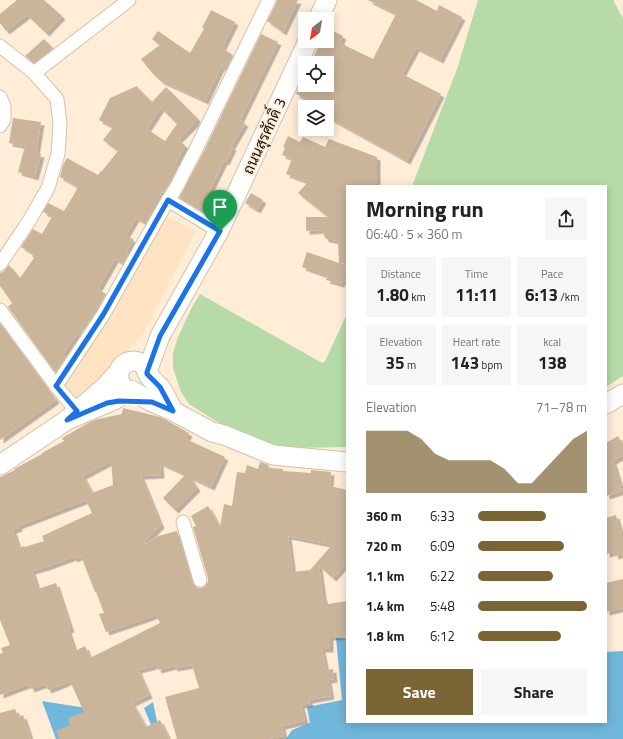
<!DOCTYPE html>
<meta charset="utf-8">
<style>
:root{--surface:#fff;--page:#f6f6f6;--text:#222;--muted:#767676;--accent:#7c6535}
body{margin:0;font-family:"Titillium Web",Sarabun,sans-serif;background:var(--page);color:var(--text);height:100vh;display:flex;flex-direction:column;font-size:15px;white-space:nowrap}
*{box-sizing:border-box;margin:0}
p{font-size:13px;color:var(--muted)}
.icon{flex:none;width:22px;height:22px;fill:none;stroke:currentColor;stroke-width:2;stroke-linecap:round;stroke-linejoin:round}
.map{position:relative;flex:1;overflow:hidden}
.details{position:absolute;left:346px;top:185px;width:261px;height:538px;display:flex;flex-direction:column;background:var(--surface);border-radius:0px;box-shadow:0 2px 10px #0003}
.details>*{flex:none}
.needle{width:26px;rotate:211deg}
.controls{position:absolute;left:298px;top:12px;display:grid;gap:8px}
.controls a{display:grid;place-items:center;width:36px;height:36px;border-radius:0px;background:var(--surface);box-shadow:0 2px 10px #0003;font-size:20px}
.pin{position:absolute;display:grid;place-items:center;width:34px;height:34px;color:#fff;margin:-41px -17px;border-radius:50% 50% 50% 0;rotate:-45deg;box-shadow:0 0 4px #0007}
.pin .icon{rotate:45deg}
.round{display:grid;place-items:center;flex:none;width:42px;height:42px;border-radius:0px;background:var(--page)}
.summary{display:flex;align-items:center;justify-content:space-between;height:68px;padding:0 20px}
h1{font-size:22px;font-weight:700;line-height:30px}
.figures{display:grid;grid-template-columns:repeat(3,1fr);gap:6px;height:68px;padding:4px 20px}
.figures div{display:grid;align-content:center;border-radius:0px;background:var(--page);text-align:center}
.figures b{font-size:17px;font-weight:700}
.figures small{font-size:11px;font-weight:400}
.figures p{font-size:11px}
.chart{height:112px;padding:8px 20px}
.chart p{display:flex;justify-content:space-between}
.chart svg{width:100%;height:72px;margin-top:4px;fill:var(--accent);opacity:.7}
.action{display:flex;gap:8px;margin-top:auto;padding:8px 20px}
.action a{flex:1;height:46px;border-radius:0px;background:var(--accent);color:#fff;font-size:16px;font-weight:700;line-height:46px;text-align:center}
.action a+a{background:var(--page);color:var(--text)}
ul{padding:0 20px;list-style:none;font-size:13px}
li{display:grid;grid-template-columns:64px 48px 1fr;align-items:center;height:30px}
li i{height:10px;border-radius:5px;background:var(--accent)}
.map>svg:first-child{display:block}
</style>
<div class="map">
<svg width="623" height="739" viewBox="0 0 623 739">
<defs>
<filter id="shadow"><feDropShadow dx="3.5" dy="3.5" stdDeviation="0" flood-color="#0004"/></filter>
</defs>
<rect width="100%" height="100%" fill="#ffedd8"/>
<path fill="#ffe4c3" d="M 166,216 L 196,231 L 143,334 L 79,402 L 63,383 Z"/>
<g fill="#b6dba8">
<path d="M 478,0 L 614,0 L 614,2 L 623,18 L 623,376 L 606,387 L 606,186 L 412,186 L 457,69 Z"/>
<path d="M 200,294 L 322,363 L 325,361 L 347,314 L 347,447 L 289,448 L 259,441 L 233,430 L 214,420 L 189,404 L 181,392 L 173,368 L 173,353 L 178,337 L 192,307 Z"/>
</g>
<g fill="#70b7dc">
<path d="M 336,638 L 347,639 L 347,722 L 606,722 L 606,652 L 623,651 L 623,739 L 286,739 L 292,730 L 310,723 L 307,707 L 342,700 Z"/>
<path d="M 42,701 L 86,708 L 99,739 L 56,739 Z"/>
<path d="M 153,702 L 158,726 L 157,739 L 144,708 Z"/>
</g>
<g fill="#cab59b" fill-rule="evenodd" filter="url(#shadow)">
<path d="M 17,0 L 44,0 L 62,16 L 46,33 L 27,15 L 6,31 L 0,23 L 0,14 Z"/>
<path d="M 277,0 L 298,0 L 283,32 L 267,21 L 276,4 Z"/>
<path d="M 368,0 L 416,0 L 437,11 L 439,5 L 462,17 L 440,60 L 416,48 L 402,74 L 441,94 L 407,161 L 327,117 L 327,107 L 324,107 L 296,94 L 300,85 L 327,85 L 327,63 L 311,63 L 321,41 L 327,41 L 327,28 L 343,36 L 340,43 L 373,59 L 396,14 Z"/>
<path d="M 211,10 L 235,22 L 222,48 L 233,55 L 226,70 L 221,67 L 205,101 L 161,81 L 153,74 L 141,59 L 160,45 L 152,39 L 158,31 L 190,53 L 204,29 L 202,28 Z"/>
<path d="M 261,34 L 278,42 L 240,120 L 245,123 L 231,147 L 233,147 L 226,162 L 224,161 L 200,210 L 179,198 L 204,151 Z"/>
<path d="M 44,39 L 53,48 L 34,63 L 25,56 Z"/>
<path d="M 137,86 L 139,89 L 152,102 L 166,87 L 197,118 L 195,123 L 178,140 L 185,145 L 175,165 L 178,167 L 170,182 L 163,193 L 162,192 L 145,223 L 136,218 L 126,235 L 134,240 L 126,252 L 128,254 L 123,264 L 115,259 L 98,289 L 106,294 L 80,336 L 77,334 L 63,354 L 66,357 L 55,372 L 8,307 L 12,303 L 0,286 L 0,273 L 4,271 L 9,265 L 20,278 L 34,258 L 32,256 L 34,254 L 21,247 L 33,229 L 42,234 L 52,217 L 43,212 L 48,203 L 64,211 L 73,196 L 78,187 L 60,177 L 63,165 L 67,158 L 98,175 L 101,171 L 102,171 L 118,151 L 103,140 L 113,127 L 99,120 L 110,98 ZM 161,108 L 177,124 L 165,141 L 147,129 Z"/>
<path d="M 13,118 L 41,122 L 36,153 L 41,154 L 35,177 L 18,172 L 25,146 L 9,143 Z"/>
<path d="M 288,136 L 300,142 L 303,137 L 325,147 L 329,139 L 377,157 L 377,186 L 347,186 L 347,263 L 340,263 L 347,265 L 347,282 L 342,281 L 341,284 L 326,280 L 328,276 L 302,267 L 307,252 L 339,263 L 338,241 L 326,239 L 324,236 L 324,230 L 306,231 L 306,217 L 328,217 L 298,193 L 308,182 L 286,174 L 292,159 L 282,155 L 285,148 L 283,147 Z"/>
<path d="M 251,193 L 263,200 L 257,210 L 245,203 Z"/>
<path d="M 0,323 L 56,400 L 0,440 Z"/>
<path d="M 123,408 L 160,417 L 166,420 L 189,433 L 186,439 L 225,457 L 211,487 L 190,477 L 197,488 L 175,510 L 163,498 L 187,473 L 182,473 L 160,463 L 161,475 L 141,476 L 161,525 L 144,542 L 145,544 L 158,536 L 177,531 L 192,582 L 194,585 L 198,588 L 202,588 L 205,586 L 208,582 L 208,578 L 193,527 L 196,526 L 191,516 L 208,506 L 220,527 L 224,504 L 232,506 L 237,472 L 245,473 L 247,465 L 258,469 L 260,462 L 269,465 L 268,468 L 283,469 L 283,471 L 311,473 L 311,470 L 331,472 L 330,486 L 347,490 L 347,562 L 333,578 L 319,566 L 324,602 L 328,602 L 328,604 L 347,601 L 347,636 L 330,637 L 330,649 L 322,649 L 326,670 L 333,669 L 334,679 L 328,680 L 331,696 L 309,700 L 310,703 L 301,705 L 305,721 L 282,726 L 284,736 L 267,739 L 177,739 L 165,697 L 199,688 L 192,665 L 174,668 L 174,666 L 158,670 L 157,665 L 138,670 L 149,695 L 132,703 L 146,727 L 160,720 L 169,739 L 59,739 L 56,731 L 70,725 L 68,718 L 84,712 L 70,681 L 48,690 L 45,684 L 31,689 L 29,684 L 0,695 L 0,654 L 3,653 L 1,648 L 10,645 L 0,620 L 0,477 L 15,470 L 14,469 L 16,468 L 42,454 L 42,453 L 64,441 L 62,438 L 90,422 L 98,419 L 122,414 ZM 111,461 L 113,485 L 92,493 L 83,476 ZM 86,500 L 92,513 L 42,536 L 44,541 L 25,547 L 24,546 L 19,548 L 13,530 L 19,528 L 18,526 ZM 288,536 L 332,545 L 310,570 L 293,572 ZM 81,556 L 95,592 L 96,592 L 104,613 L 99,614 L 106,632 L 156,615 L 160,623 L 90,658 L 85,646 L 75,651 L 68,630 L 71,629 L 56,583 L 38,589 L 32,571 L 49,566 L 73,557 L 74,559 Z"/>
<path d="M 618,436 L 623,445 L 623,455 L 613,461 L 622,491 L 606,496 L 606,443 Z"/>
<path d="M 616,515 L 623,541 L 623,554 L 615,556 L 614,552 L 606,554 L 606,518 Z"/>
<path d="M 623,579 L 623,608 L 606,612 L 606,583 Z"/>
<path d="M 15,709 L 18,717 L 23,715 L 31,739 L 0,739 L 0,713 Z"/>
</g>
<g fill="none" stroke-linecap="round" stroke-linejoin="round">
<defs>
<g id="street">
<path d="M 0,46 L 34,73 L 57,99 L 60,124 L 58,154 L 48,188 L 29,221 L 0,264"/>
<path d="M 34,73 L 129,0"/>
<path d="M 0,97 L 4,106 L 4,120 L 0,126"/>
<path d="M 168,200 L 219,231"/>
<path d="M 0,310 L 56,386 L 77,411"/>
<path d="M 56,386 L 103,315 L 164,207 L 177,186 L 197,147 L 269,0"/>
<path d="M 183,522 L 200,580"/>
</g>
<g id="secondary">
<path d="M 318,19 L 327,0"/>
<path d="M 120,370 L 106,386 L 67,420 L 114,400 L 131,390 L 150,401 L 173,411 L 212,432 L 224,435 L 273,455 L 347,462"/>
<path d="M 147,372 L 160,336 L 219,231 L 308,41"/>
<path d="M 120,382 C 118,376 118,369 123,365 C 130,359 140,360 145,367 C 147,370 147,373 149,376 C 152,380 156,383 160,387 C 165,394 169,403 173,411"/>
<path d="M 606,404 L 623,394"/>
<path d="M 0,465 L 67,420"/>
</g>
</defs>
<use href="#street" stroke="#d6c1a7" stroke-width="15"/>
<use href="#secondary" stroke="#d6c1a7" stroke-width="21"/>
<use href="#street" stroke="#fff" stroke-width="13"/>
<use href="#secondary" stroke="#fff" stroke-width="19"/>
</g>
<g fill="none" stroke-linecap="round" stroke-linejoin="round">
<defs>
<path id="route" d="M 168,200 L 220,231 L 160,336 L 147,372 L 147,374 L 160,387 L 173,411 L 152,402 L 119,401 L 107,403 L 67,420 L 77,411 L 56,386 L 103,315 Z"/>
</defs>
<use href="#route" stroke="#fff" stroke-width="8"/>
<use href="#route" stroke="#1a73e8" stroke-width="5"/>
</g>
<g text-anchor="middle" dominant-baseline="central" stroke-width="3.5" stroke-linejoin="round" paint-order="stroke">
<g font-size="15" fill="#191209" stroke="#ffedd8">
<text transform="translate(264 136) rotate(-65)">ถนนสุรศักดิ์ 3</text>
</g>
</g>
</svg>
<div class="controls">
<a><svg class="needle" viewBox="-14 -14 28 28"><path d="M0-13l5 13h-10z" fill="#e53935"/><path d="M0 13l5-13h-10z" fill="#767676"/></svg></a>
<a><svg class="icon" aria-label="locate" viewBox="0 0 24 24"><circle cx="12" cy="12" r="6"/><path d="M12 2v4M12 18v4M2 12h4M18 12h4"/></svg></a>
<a><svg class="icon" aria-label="layers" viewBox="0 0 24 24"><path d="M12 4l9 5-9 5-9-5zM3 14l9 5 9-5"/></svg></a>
</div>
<div class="pin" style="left:220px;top:231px;background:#1e9e55"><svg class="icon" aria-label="arrive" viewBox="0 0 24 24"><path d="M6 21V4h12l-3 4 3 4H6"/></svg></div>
<section class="details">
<div class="summary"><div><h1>Morning run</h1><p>06:40 · 5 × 360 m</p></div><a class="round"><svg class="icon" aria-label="share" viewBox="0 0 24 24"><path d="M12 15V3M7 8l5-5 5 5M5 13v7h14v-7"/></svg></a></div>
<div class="figures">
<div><p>Distance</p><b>1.80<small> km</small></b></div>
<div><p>Time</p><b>11:11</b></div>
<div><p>Pace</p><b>6:13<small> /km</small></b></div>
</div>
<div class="figures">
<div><p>Elevation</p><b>35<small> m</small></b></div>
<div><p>Heart rate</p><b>143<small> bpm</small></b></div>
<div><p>kcal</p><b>138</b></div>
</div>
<div class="chart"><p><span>Elevation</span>71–78 m</p>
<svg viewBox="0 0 160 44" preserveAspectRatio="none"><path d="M0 44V6L10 6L20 6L30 6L40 11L50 20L60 24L70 24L80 24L90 24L100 29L110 38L120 38L130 29L140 20L150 11L160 6V44z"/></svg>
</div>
<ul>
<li><b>360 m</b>6:33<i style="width:62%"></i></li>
<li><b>720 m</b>6:09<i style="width:79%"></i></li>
<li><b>1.1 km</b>6:22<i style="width:69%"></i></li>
<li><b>1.4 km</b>5:48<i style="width:100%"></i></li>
<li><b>1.8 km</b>6:12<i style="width:76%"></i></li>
</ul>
<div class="action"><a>Save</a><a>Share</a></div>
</section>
</div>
